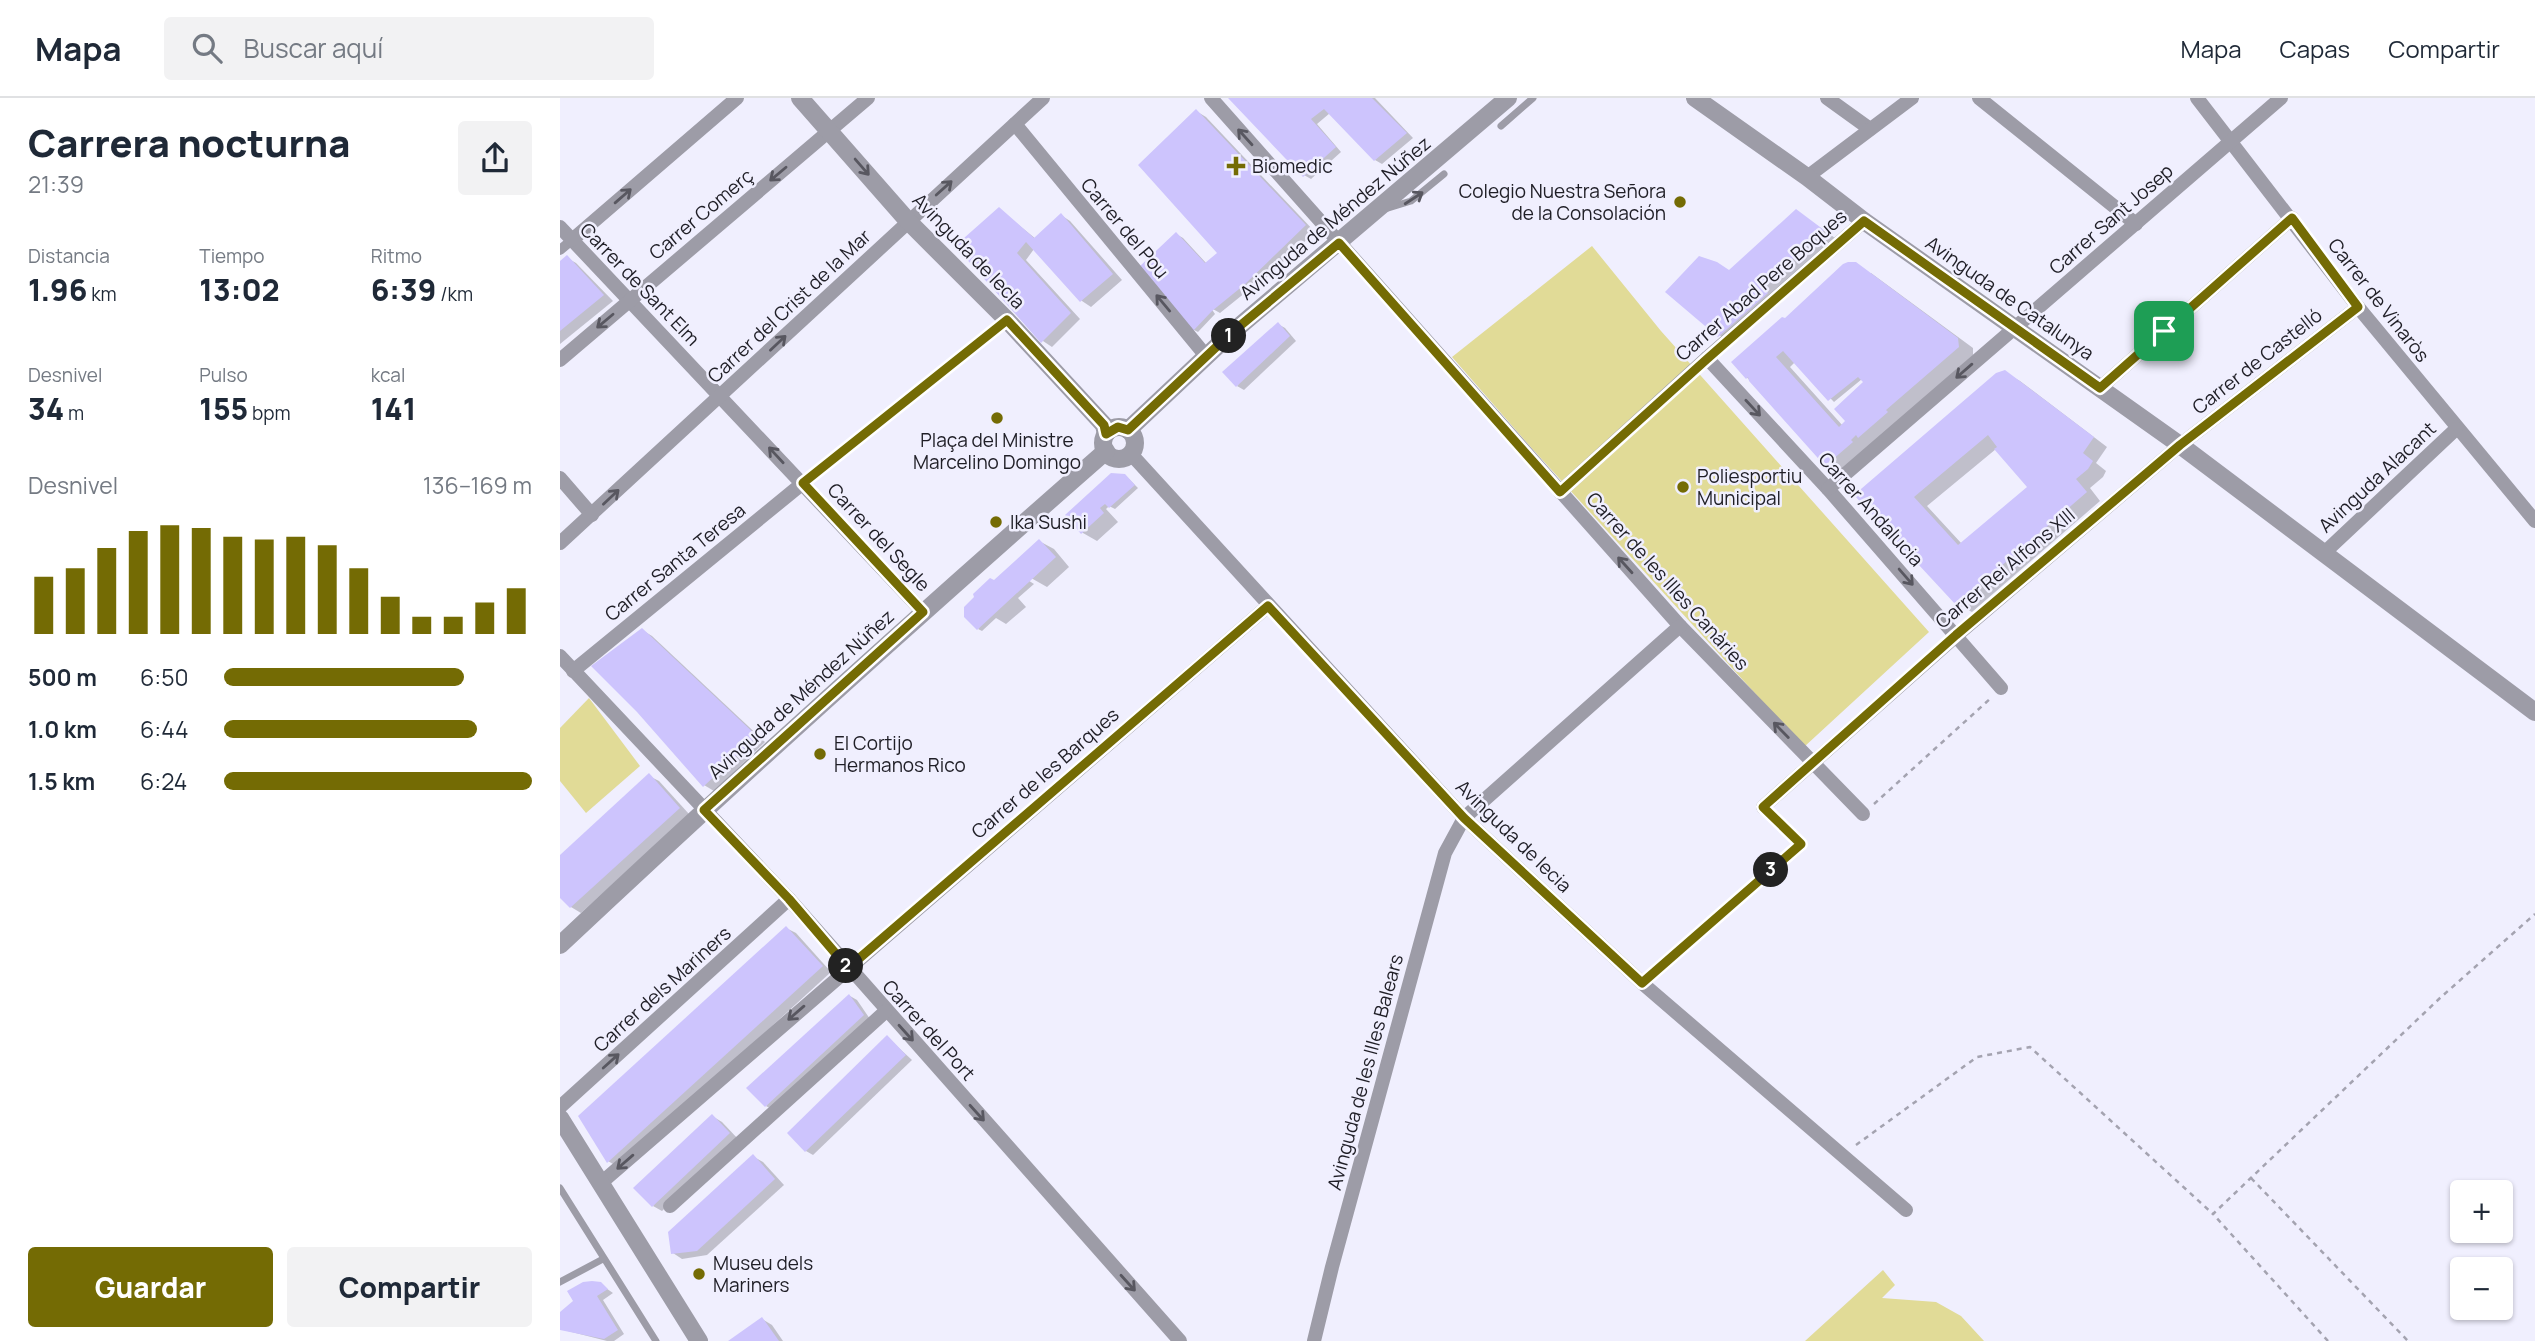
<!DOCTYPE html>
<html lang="es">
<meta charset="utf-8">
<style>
:root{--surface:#fff;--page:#f2f2f3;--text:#1f2937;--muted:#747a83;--line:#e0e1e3;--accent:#746b04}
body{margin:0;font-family:Manrope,sans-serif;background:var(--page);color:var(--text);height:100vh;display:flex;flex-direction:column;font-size:26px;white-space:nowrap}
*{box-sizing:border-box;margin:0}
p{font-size:23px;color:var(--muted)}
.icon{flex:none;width:38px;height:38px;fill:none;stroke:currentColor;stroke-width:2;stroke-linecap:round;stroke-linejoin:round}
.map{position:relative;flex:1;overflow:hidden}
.panel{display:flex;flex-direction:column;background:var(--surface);width:560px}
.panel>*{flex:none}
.buttons{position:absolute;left:1890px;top:1082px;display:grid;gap:14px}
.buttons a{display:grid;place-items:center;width:63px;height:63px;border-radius:7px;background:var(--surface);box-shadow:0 2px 5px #0004;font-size:35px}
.pin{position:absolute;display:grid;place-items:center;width:60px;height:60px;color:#fff;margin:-30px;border-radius:14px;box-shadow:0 4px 10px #0006}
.km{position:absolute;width:35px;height:35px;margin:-18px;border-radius:50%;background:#222;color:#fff;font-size:19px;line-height:35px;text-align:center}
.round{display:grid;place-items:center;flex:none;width:74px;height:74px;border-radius:7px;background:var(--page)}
.overview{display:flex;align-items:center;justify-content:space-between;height:119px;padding:0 28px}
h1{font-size:38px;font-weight:800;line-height:52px}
.metrics{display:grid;grid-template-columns:repeat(3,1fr);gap:10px;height:119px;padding:7px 28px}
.metrics div{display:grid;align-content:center}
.metrics b{font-size:30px;font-weight:800}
.metrics small{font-size:19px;font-weight:400}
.metrics p{font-size:19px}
.chart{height:196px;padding:14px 28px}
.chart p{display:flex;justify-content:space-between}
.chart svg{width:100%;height:126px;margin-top:7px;stroke:var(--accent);stroke-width:6}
.cta{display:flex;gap:14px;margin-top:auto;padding:14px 28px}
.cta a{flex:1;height:80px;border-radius:7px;background:var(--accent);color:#fff;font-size:28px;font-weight:800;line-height:80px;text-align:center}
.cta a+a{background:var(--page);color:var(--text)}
ul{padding:0 28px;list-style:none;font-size:23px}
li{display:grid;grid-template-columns:112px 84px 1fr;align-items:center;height:52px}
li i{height:18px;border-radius:9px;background:var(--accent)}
header{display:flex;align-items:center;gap:42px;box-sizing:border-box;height:98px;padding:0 35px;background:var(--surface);border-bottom:2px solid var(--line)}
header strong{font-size:33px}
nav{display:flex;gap:38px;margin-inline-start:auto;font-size:24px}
.search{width:490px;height:63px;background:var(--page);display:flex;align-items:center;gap:18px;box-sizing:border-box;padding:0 24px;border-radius:7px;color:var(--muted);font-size:26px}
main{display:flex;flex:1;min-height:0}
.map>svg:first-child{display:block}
</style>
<header>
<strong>Mapa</strong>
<div class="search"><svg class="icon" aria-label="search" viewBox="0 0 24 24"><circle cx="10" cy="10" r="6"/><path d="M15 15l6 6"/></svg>Buscar aquí</div>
<nav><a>Mapa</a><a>Capas</a><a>Compartir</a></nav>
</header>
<main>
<section class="panel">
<div class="overview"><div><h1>Carrera nocturna</h1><p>21:39</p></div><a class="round"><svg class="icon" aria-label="share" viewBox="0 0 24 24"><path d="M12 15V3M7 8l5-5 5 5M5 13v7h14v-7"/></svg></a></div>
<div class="metrics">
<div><p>Distancia</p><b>1.96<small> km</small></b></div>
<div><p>Tiempo</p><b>13:02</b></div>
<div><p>Ritmo</p><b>6:39<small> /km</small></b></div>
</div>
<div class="metrics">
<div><p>Desnivel</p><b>34<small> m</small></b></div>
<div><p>Pulso</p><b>155<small> bpm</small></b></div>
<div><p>kcal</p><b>141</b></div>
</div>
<div class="chart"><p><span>Desnivel</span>136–169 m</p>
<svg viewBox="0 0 160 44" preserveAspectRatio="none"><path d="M5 44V24M15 44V21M25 44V14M35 44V8M45 44V6M55 44V7M65 44V10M75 44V11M85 44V10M95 44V13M105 44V21M115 44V31M125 44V38M135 44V38M145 44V33M155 44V28"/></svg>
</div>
<ul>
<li><b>500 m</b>6:50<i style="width:78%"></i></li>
<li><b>1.0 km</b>6:44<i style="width:82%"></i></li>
<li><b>1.5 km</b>6:24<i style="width:100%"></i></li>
</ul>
<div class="cta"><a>Guardar</a><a>Compartir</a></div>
</section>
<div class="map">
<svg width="1975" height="1243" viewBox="0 0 1975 1243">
<rect width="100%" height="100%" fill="#f0effe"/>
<g fill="#e1db97">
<path d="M 1032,148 L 1101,233 L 1369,534 L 1244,649 L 967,345 L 892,259 Z"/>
<path d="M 29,600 L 80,668 L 26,715 L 0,683 L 0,630 Z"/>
<path d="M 1323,1172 L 1335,1187 L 1322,1200 L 1376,1204 L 1401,1218 L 1424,1243 L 1245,1243 Z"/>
</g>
<g fill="#0003" fill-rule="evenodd">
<path d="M 673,0 L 815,0 L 853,40 L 822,66 L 815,62 L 770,15 L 757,26 L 781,54 L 751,81 L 744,77 Z"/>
<path d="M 636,13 L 646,19 L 755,134 L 694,191 L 691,190 L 660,215 L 651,210 L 655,216 L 638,234 L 634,232 L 616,136 L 623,140 L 647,166 L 659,156 Z"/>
<path d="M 439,111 L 476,141 L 501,117 L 510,123 L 562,182 L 531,209 L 522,203 L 474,151 L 466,162 L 520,221 L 492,249 L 483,243 Z"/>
<path d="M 1236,113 L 1278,142 L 1222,204 L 1174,246 L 1159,237 L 1170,174 Z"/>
<path d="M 7,160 L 16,165 L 53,203 L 0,246 L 0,165 Z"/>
<path d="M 1311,175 L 1413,250 L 1413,257 L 1281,375 L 1266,367 L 1173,264 L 1226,222 ZM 1235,264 L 1274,304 L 1302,281 L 1306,285 L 1283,328 L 1230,269 Z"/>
<path d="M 718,226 L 725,230 L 736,243 L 684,292 L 677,288 Z"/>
<path d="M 1444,274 L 1460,283 L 1547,349 L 1536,365 L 1546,373 L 1543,379 L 1530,390 L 1540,403 L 1412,514 L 1397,506 L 1296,397 ZM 1436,351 L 1469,389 L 1402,446 L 1367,408 Z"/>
<path d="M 569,381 L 578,390 L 555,411 L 549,408 L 546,411 L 558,424 L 537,443 L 523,435 L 507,417 Z"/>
<path d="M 479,443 L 494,451 L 509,469 L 487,489 L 464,476 L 463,479 L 474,486 L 458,500 L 466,509 L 446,526 L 436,520 L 422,533 L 418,531 Z"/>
<path d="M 82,532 L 92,538 L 205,644 L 154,693 L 144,687 Z"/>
<path d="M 89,678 L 99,683 L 129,716 L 21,815 L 11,809 L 0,797 L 0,759 Z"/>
<path d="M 226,830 L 236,835 L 271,874 L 58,1069 L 48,1063 Z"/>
<path d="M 290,898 L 297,902 L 310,921 L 213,1012 L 206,1008 Z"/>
<path d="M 328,940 L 352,962 L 253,1057 L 246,1053 L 229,1035 Z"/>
<path d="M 152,1018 L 162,1024 L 179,1042 L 102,1113 L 93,1108 Z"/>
<path d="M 194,1059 L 203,1064 L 224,1087 L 147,1157 L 122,1161 L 113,1155 Z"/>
<path d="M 40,1186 L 53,1195 L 43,1202 L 64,1236 L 54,1243 L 47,1243 L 0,1231 L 0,1216 Z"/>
<path d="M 202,1221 L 212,1227 L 223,1243 L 171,1243 Z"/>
</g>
<g fill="#cdc4fd" fill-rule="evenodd">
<path d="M 668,0 L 812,0 L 847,35 L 814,63 L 764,11 L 751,21 L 776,49 L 743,79 Z"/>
<path d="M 636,11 L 746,127 L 684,187 L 652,213 L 633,233 L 579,169 L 616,134 L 645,165 L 657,155 L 578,67 Z"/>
<path d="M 439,109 L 474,140 L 501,115 L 553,176 L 520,204 L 466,144 L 457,155 L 511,215 L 481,245 L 395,148 Z"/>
<path d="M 1236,111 L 1264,132 L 1203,188 L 1208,195 L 1158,239 L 1105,194 L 1139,158 L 1157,164 L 1169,172 Z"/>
<path d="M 7,157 L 44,197 L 0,233 L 0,163 Z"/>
<path d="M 1288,164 L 1296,164 L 1398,240 L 1399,249 L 1326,312 L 1328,314 L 1298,340 L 1296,337 L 1291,342 L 1293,344 L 1265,368 L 1189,283 L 1188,279 L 1186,281 L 1171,264 L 1222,219 L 1225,220 L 1283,166 ZM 1223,253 L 1268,303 L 1298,279 L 1303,284 L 1274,311 L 1285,323 L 1279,329 L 1216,259 Z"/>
<path d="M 718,224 L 730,238 L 676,289 L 662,274 Z"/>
<path d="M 1445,272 L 1534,339 L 1523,355 L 1533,363 L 1528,371 L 1516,381 L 1527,394 L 1396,507 L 1294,397 L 1436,275 ZM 1428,337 L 1437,349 L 1434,351 L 1467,389 L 1398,447 L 1354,399 Z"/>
<path d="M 551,375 L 565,376 L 575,387 L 549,410 L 545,406 L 540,410 L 544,415 L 521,436 L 505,417 Z"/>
<path d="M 479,441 L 496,459 L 417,532 L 404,519 L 404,509 L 414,499 L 413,496 L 430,480 L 434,482 Z"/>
<path d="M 82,530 L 197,638 L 143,689 L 77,614 L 31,568 Z"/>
<path d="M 89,675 L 120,710 L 10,810 L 0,800 L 0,757 Z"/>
<path d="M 226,828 L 263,868 L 47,1065 L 18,1018 Z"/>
<path d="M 289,896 L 304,917 L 205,1009 L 186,990 Z"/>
<path d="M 327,937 L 346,957 L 245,1054 L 227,1035 Z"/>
<path d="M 152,1016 L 170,1035 L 92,1109 L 73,1090 Z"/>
<path d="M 193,1056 L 215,1081 L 137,1153 L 111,1156 L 108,1134 Z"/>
<path d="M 32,1183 L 41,1184 L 48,1191 L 37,1198 L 58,1232 L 44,1241 L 0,1232 L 0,1214 L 13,1203 L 7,1193 L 23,1184 Z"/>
<path d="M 202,1219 L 219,1243 L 168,1243 Z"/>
</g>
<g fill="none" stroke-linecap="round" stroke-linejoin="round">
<g stroke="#a4a3b0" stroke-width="2.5" stroke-dasharray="5 5" stroke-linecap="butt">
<path d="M 1314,706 L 1431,600"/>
<path d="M 1092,875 L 1241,746 L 1214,720"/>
<path d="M 1296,1047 L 1417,959 L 1470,949 L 1653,1116"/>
<path d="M 1691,1080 L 1848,1243"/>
<path d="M 1768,1243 L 1653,1116 L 1880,900 L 1975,816"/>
</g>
<g stroke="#9d9ca7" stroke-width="7">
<path d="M 941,28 L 973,0"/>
<path d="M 825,111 L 851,103 L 884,76"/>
<path d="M 0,1090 L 96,1243"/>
<path d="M 0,1184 L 43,1161"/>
</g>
<g stroke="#9d9ca7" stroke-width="10">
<path d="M 0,152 L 12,142"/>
<path d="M 243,385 L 447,222"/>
</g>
<g stroke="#9d9ca7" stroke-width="14">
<path d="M 651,0 L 1120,528 L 1303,716"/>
<path d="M 1267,0 L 1310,31"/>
<path d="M 1419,0 L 1576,126"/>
<path d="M 1637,0 L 1798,209 L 1975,423"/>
<path d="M 455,26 L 646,258"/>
<path d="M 1247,79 L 1352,0"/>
<path d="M 0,129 L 363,514"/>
<path d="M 12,142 L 177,0"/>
<path d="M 1147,260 L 1268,391 L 1441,590"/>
<path d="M 0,262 L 308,0"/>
<path d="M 1540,290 L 1732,120"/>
<path d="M 571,356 L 904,720 L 1082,885 L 1346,1112"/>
<path d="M 0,380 L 32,417"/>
<path d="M 1268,391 L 1721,0"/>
<path d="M 1000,394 L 1147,260 L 1304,123"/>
<path d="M 0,445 L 483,0"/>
<path d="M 1763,456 L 1896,331"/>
<path d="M 0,558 L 229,801 L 620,1243"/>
<path d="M 13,573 L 243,385"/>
<path d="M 1203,709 L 1397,537 L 1620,347 L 1798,209"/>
<path d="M 0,1009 L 229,801"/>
<path d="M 41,1085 L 708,508"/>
<path d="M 110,1108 L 326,913"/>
<path d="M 754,1243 L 772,1169 L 885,755 L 904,720 L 1120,528"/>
</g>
<g stroke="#9d9ca7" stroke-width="18">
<path d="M 240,0 L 348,123 L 447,222 L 544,327 L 546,336"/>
<path d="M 1135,0 L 1247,79 L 1304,123 L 1620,347 L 1975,614"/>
<circle cx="559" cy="345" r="16"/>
<path d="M 568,332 L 669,237 L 948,0"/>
<path d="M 0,847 C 179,679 361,515 546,353"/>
<path d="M 0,1020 L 139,1243"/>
</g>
</g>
<defs><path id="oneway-shaft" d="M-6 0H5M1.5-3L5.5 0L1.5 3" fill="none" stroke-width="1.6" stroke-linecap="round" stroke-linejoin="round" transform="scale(1.75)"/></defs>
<g stroke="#585760">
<use href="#oneway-shaft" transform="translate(685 39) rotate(-132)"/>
<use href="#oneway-shaft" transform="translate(302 69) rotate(49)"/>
<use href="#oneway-shaft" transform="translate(218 76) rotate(140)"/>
<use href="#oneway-shaft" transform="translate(384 90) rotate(-42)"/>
<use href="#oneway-shaft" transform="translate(63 98) rotate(-41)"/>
<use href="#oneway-shaft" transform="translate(854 100) rotate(-33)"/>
<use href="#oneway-shaft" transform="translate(603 205) rotate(-130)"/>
<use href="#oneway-shaft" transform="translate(45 223) rotate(140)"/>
<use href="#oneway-shaft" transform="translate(218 245) rotate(-43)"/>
<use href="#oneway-shaft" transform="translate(1404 273) rotate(139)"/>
<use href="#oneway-shaft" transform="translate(1193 310) rotate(47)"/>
<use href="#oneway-shaft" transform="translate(216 357) rotate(-133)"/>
<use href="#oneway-shaft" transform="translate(51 399) rotate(-43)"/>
<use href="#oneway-shaft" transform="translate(1065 467) rotate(-132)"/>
<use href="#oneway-shaft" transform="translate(1346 479) rotate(49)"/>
<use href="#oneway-shaft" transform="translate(1221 632) rotate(-134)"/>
<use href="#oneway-shaft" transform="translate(236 915) rotate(139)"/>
<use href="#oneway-shaft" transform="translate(346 935) rotate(48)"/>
<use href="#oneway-shaft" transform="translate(51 963) rotate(-42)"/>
<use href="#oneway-shaft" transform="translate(417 1015) rotate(48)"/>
<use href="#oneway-shaft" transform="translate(65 1064) rotate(139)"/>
<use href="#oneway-shaft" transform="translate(568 1185) rotate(48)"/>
</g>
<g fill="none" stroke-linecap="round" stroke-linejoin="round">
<defs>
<path id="route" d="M 1732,120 L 1798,209 L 1620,347 L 1396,537 L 1203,709 L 1241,746 L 1082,885 L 904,720 L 708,508 L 288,870 L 229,801 L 144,712 L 363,514 L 243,385 L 447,222 L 544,327 L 546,336 L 558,329 L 568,332 L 669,237 L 779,145 L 1000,394 L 1147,261 L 1304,123 L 1540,290 Z"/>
</defs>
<use href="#route" stroke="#fff" stroke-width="14"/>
<use href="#route" stroke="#746b04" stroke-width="9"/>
</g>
<g fill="#746b04" stroke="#f0effe" stroke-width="2.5">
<path d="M672.5 57.5h7v7h7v7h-7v7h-7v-7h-7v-7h7z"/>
<circle cx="1120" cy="104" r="7"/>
<circle cx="437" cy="320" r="7"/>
<circle cx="1123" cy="389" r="7"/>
<circle cx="436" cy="424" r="7"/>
<circle cx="260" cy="656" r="7"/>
<circle cx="139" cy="1176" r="7"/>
</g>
<g text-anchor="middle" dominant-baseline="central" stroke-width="5" stroke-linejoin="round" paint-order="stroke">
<g font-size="19" fill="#1f1e26" stroke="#f0effe" text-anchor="start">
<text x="692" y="68">Biomedic</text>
<text x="1106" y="93" text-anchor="end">Colegio Nuestra Señora<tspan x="1106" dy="22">de la Consolación</tspan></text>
<text x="437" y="342" text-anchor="middle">Plaça del Ministre<tspan x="437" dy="22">Marcelino Domingo</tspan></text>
<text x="1137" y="378">Poliesportiu<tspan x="1137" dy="22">Municipal</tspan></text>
<text x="450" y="424">Ika Sushi</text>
<text x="274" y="645">El Cortijo<tspan x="274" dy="22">Hermanos Rico</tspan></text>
<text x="153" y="1165">Museu dels<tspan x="153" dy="22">Mariners</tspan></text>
</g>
<g font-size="19" fill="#1f1e26" stroke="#f0effe">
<text transform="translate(141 116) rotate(-40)">Carrer Comerç</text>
<text transform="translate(775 120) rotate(-40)">Avinguda de Méndez Núñez</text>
<text transform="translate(1551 121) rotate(-41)">Carrer Sant Josep</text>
<text transform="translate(565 130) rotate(50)">Carrer del Pou</text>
<text transform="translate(409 153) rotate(46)">Avinguda de lecla</text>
<text transform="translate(80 186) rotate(46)">Carrer de Sant Elm</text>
<text transform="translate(1201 187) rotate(-41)">Carrer Abad Pere Boques</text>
<text transform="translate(1450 200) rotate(35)">Avinguda de Catalunya</text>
<text transform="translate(1819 202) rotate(52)">Carrer de Vinaròs</text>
<text transform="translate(229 208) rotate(-43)">Carrer del Crist de la Mar</text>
<text transform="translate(1697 263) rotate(-38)">Carrer de Castelló</text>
<text transform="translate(1817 379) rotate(-43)">Avinguda Alacant</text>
<text transform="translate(1311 411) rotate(48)">Carrer Andalucia</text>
<text transform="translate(319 439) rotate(47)">Carrer del Segle</text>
<text transform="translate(115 464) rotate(-39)">Carrer Santa Teresa</text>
<text transform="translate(1445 470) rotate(-40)">Carrer Rei Alfons XIII</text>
<text transform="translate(1108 483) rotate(48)">Carrer de les Illes Canàries</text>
<text transform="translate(241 596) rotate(-42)">Avinguda de Méndez Núñez</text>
<text transform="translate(485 675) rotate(-41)">Carrer de les Barques</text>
<text transform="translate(954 738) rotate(44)">Avinguda de lecia</text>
<text transform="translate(102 891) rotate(-42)">Carrer dels Mariners</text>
<text transform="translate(369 932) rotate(48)">Carrer del Port</text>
<text transform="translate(805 974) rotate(-75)">Avinguda de les Illes Balears</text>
</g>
</g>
</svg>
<div class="buttons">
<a>+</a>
<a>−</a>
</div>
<div class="pin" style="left:1604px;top:233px;background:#1e9e55"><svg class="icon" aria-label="arrive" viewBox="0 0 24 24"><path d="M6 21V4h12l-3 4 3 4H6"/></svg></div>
<b class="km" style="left:669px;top:238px">1</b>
<b class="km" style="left:286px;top:868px">2</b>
<b class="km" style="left:1211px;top:772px">3</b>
</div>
</main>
